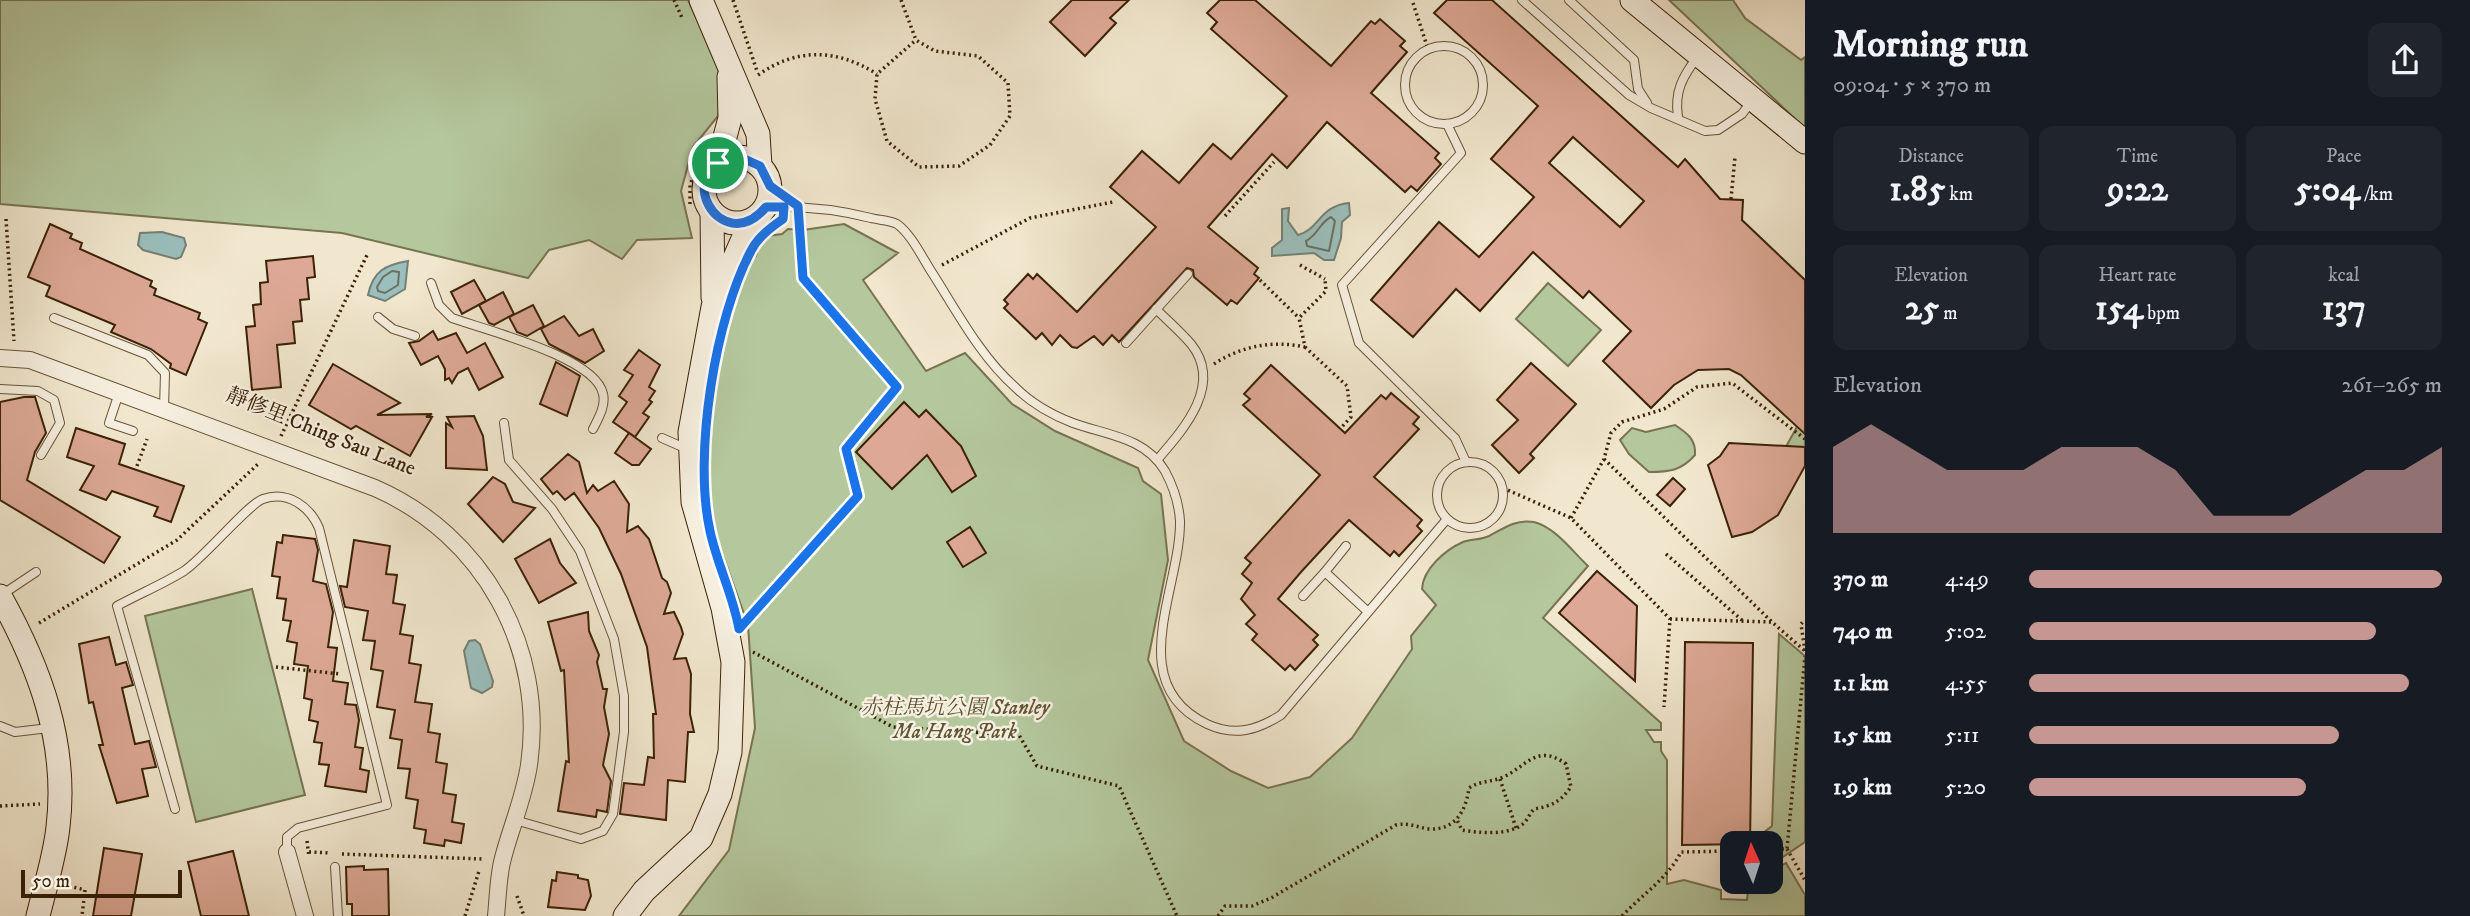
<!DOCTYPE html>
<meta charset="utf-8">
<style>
:root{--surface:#171b24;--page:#20242c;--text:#f1f3f6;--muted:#9ea1a6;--accent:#c59692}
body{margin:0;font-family:"IM FELL DW Pica","Noto Serif TC",serif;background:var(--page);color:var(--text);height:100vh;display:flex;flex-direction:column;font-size:26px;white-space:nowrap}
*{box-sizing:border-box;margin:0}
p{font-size:23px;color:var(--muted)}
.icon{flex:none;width:38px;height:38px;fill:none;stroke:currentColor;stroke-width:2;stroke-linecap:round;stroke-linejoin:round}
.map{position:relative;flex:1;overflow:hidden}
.panel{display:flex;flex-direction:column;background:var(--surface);width:665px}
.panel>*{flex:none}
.needle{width:46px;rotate:357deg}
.controls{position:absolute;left:1720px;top:831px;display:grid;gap:14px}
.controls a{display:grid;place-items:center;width:63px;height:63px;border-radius:14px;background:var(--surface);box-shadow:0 7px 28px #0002;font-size:35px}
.scale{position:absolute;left:21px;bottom:18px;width:161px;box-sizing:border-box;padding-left:7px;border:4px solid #3b2206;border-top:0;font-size:19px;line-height:24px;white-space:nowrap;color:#3b2206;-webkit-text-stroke:5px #f6efdf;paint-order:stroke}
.pin{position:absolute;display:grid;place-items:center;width:60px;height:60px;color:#fff;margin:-30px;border:4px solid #fff;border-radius:50%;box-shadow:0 2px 7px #0007}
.round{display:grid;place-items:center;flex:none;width:74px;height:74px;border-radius:14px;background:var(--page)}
.headline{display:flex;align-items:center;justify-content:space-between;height:119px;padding:0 28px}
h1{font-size:38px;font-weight:800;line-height:52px}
.stats{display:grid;grid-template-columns:repeat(3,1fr);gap:10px;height:119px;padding:7px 28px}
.stats div{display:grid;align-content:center;border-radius:14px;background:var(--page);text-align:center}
.stats b{font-size:35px;font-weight:800}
.stats small{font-size:19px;font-weight:400}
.stats p{font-size:19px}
.chart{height:196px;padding:14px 28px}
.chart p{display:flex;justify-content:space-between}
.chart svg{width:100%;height:126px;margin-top:7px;fill:var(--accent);opacity:.7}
ul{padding:0 28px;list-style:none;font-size:23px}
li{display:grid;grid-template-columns:112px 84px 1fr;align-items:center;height:52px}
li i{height:18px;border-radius:9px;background:var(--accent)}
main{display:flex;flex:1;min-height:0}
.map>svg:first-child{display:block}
</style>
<main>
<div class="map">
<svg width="1805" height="916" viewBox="0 0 1805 916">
<rect width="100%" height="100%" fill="#f1e7ce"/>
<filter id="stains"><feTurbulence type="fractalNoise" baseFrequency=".00286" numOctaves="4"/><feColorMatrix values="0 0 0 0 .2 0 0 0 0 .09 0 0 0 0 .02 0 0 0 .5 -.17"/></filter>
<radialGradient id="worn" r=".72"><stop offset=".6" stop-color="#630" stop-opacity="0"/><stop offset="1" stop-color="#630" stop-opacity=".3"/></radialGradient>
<g fill="#b4c79d" stroke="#787452" stroke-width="2">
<path d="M 0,0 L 688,0 L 727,82 L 718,116 L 693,147 L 681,191 L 692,238 L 637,240 L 622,259 L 589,240 L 549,250 L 528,278 L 342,233 L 0,204 Z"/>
<path d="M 1669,0 L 1733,0 L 1745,18 L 1801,60 L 1805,57 L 1805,128 Z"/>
<path d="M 844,224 L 898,253 L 863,280 L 926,371 L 965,353 L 1012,404 L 1055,431 L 1138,468 L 1143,481 L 1161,494 L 1168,560 L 1148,660 L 1184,741 L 1231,771 L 1268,788 L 1310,777 L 1352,738 L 1412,649 L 1411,636 L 1436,605 L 1422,589 C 1423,569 1445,550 1463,542 C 1471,539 1481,540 1489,536 C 1504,528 1516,519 1534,522 C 1555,527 1573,552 1588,566 L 1543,618 L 1661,723 L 1661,730 L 1646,730 L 1654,742 L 1661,742 L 1661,751 L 1667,760 L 1667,884 L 1684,880 L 1721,890 L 1721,899 L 1747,900 L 1748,890 L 1756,882 L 1771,882 L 1771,870 L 1786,863 L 1805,895 L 1805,916 L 679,916 L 729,850 L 755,728 L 748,625 L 700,491 L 707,365 L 739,271 L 756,256 L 761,237 L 782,234 L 788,229 L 803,230 Z"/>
<path d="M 1548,283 L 1601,330 L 1568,366 L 1516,319 Z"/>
<path d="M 1805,412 L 1805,467 L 1789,455 L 1787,445 Z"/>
<path d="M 1675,425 C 1687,433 1696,439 1695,455 C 1681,471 1669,472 1649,472 L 1629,454 L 1620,440 L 1632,428 L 1646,432 Z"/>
<path d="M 252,589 L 305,795 L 196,822 L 145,616 Z"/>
<path d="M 1779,634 L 1805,656 L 1805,842 L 1771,865 L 1771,844 L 1759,843 L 1759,836 L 1772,826 Z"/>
</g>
<g fill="#9bbfbd" stroke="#758074" stroke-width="2">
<path d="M 1349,203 L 1350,215 L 1342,222 L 1341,238 L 1334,260 L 1324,260 L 1314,253 L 1272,256 L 1272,248 L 1282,240 L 1282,209 L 1289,208 L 1288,221 L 1298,235 C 1320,229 1319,206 1349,203 Z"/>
<path d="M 162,232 L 184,238 L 186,245 L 181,257 L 176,259 L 143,250 L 138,245 L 140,233 Z"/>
<path d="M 408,261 L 405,289 L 385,301 L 368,295 C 373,271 385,265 408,261 Z"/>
<path d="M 475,640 L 480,644 L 493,681 L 492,687 L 482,693 L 471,688 L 464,651 L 469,641 Z"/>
</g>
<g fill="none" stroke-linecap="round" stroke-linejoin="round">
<g stroke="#6b7062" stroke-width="2">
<path d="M 1331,217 L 1335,221 L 1329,251 L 1307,246 L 1306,241 C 1318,235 1319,223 1331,217 Z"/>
<path d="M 392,271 L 399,272 L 398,285 L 385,293 L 378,291 L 377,287 L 383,277 Z"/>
</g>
</g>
<g fill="#dda996" stroke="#3b2206" stroke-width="2" fill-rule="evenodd">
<path d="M 1072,0 L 1129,0 L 1110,18 L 1116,23 L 1085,56 L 1050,22 Z"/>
<path d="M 1220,0 L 1255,0 L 1331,66 L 1371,21 L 1375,24 L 1380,19 L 1405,41 L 1400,46 L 1407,52 L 1371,93 L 1439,153 L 1435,158 L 1441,164 L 1417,191 L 1411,186 L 1405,192 L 1327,122 L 1287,168 L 1272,154 L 1208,227 L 1258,268 L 1254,274 L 1259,278 L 1237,304 L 1231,300 L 1227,305 L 1194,277 L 1193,270 L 1187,268 L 1119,342 L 1112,335 L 1103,345 L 1094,336 L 1077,348 L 1072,347 L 1060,335 L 1052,345 L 1042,333 L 1036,339 L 1004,308 L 1008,304 L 1004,300 L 1028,274 L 1033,279 L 1037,274 L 1077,312 L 1156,227 L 1110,187 L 1142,151 L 1179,183 L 1213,144 L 1231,159 L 1287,96 L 1211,29 L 1217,22 L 1207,13 Z"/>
<path d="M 1447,0 L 1492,0 L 1678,167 L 1685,159 L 1720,199 L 1743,200 L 1742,220 L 1805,280 L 1805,434 L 1741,375 L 1729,369 L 1698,370 L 1674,385 L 1651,408 L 1603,361 L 1631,331 L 1589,291 L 1583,298 L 1533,252 L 1480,311 L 1456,289 L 1413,337 L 1371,300 L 1439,222 L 1479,257 L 1534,197 L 1491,159 L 1538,106 L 1434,13 ZM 1573,137 L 1644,201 L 1620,227 L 1549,163 Z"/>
<path d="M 50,224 L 72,234 L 70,238 L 82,243 L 80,249 L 152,281 L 150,286 L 156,289 L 154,295 L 200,313 L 198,319 L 207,323 L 186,375 L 170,368 L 171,364 L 151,349 L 111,332 L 115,325 L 46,296 L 50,286 L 28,277 Z"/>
<path d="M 313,256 L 315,277 L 307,278 L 309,299 L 300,300 L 302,321 L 293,322 L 295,343 L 277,345 L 281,387 L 252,390 L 246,327 L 255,326 L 253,305 L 261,304 L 260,283 L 268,282 L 266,261 Z"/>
<path d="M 474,280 L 486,301 L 462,314 L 451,292 Z"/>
<path d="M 503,292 L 514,314 L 494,325 L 489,323 L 479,305 Z"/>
<path d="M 533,305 L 544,326 L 527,336 L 517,332 L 509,317 Z"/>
<path d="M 564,316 L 579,336 L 593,329 L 604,351 L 585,363 L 549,344 L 541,329 Z"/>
<path d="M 433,331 L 438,340 L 456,333 L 467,353 L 485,343 L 503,377 L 479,390 L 468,368 L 458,373 L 452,383 L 449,378 L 445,380 L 445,369 L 438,356 L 421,365 L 409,343 L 419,341 Z"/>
<path d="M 639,350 L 660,365 L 649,387 L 655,391 L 649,400 L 652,402 L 643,413 L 649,417 L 635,437 L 613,422 L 627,402 L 619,396 L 633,375 L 624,370 Z"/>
<path d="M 556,362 L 580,376 L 567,416 L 540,404 Z"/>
<path d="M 1531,363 L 1576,404 L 1530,454 L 1534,458 L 1519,473 L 1492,445 L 1518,420 L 1497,400 Z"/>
<path d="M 333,364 L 400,403 L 377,415 L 432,414 L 426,417 L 432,417 L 410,456 L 356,426 L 351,429 L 309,405 Z"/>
<path d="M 1271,365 L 1345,433 L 1381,395 L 1386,399 L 1391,393 L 1419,417 L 1413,424 L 1419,429 L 1374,477 L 1422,520 L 1417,526 L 1422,531 L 1399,556 L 1394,551 L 1390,556 L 1349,520 L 1301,572 L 1278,599 L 1318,635 L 1313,640 L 1318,645 L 1295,670 L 1290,665 L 1285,670 L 1252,640 L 1257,634 L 1246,624 L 1255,615 L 1241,599 L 1252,583 L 1242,574 L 1251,563 L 1245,558 L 1320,475 L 1243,405 L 1250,399 L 1244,394 Z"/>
<path d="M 24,397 L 35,397 L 46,433 L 35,452 L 27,480 L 120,537 L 104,563 L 0,500 L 0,402 Z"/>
<path d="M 904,402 L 919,417 L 926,410 L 961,446 L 976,476 L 952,492 L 927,455 L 892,489 L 856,452 Z"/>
<path d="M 474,416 L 483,436 L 487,470 L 446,468 L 446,423 L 452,427 L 447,417 Z"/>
<path d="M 76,428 L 125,444 L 119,464 L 184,486 L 171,522 L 154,516 L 158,507 L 112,491 L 106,500 L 80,490 L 94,466 L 67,457 Z"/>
<path d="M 629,433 L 651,449 L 639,465 L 632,465 L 615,453 Z"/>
<path d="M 1729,443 L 1805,447 L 1805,466 L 1778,515 L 1752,532 L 1732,537 L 1708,465 L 1720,456 Z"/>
<path d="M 568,454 L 579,462 L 587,493 L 593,485 L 598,491 L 614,481 L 629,504 L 627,532 L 638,526 L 649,539 L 662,578 L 667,582 L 671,593 L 664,614 L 674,612 L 681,627 L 683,634 L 674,659 L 686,658 L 691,674 L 690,714 L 694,732 L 688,732 L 685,782 L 668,780 L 666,820 L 620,814 L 624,783 L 644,785 L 648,757 L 654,758 L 653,714 L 656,714 L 647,647 L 621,574 L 599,528 L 574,493 L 565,500 L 557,491 L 553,494 L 541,479 Z"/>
<path d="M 493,477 L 505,484 L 513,502 L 535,508 L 503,542 L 468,504 Z"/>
<path d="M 1673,478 L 1685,489 L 1670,506 L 1657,495 Z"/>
<path d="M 970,527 L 986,553 L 963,567 L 947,542 Z"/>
<path d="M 283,535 L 315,539 L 318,550 L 313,581 L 326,584 L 333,612 L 328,647 L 337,648 L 333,681 L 348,683 L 345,704 L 356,705 L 359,720 L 355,747 L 363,748 L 360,769 L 369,771 L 366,792 L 325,786 L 329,765 L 319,764 L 322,743 L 314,742 L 318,722 L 309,720 L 312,700 L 304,698 L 308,666 L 294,664 L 297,643 L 287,641 L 291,621 L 283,620 L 286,599 L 277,598 L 280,577 L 272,576 L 277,542 L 282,543 Z"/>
<path d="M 550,539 L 560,563 L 576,583 L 539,603 L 515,559 Z"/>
<path d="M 354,540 L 390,546 L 386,574 L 397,575 L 393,603 L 405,605 L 400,634 L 413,636 L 409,663 L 421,665 L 415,702 L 432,704 L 428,732 L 440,734 L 436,762 L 447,764 L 443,793 L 456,795 L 452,822 L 464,824 L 461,843 L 445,840 L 444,846 L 424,843 L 426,830 L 414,828 L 418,800 L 406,798 L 410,769 L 398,768 L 402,740 L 390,738 L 395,710 L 377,707 L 383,671 L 371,669 L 375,641 L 363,640 L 368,611 L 345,607 L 340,586 L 347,587 Z"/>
<path d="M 1597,571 L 1637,606 L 1635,681 L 1559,613 Z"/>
<path d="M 588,612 L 589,631 L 599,655 L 597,662 L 603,689 L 607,689 L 604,707 L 609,734 L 603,765 L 611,781 L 607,812 L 597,810 L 596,817 L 558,811 L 566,761 L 569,762 L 564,670 L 561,671 L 548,622 Z"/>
<path d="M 109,637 L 116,665 L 126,662 L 133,685 L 122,688 L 135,744 L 149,741 L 156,767 L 142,769 L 148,796 L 117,803 L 99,745 L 103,745 L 93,702 L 89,703 L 79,644 Z"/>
<path d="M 1685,642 L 1753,643 L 1750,844 L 1682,845 Z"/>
<path d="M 104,848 L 142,854 L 131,916 L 93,916 Z"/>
<path d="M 233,851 L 249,916 L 201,916 L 188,862 Z"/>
<path d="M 364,866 L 364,870 L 388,869 L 389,916 L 352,916 L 352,904 L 347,904 L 346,867 Z"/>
<path d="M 557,872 L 578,875 L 578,878 L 588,880 L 591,896 L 585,910 L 548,907 L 552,880 L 556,881 Z"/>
</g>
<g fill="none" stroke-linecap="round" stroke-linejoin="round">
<defs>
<g id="lane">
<path d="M 1522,0 L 1629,95 L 1651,108 L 1705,131 L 1718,130 L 1742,114 L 1751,102"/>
<path d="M 1569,0 L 1634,60 L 1638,89 L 1647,103"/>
<circle cx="1444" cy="85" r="39"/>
<path d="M 1678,117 C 1674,91 1683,76 1698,56"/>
<path d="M 1447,124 L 1461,153 L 1342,285 L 1359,343 L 1455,438 L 1466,462"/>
<path d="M 770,186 L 798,206"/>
<path d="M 766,207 C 802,206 835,209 871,218 C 878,220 890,220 897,224 C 911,234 922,257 931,271 C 956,310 980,356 1015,387 C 1031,403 1052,415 1073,423 C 1106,435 1145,437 1165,471 C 1173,486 1179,504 1180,521 C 1181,588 1122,684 1207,724 C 1235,737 1257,730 1281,715 L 1447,519"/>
<path d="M 431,283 L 439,305 L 452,318 C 485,330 596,357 603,394 C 606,406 598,419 593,429"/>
<path d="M 1156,309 C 1168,321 1181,332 1191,344 C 1224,385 1183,430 1157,460"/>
<path d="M 378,317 L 393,329 L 415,336"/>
<path d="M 54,318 L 148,355 L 165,373 L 164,409"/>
<path d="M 1126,343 L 1188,274"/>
<path d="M 0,389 L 38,391 L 54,400 L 60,423 L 41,455"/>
<path d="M 119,393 L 109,423 L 133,431"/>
<path d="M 504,423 L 509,460 L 552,509 L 580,551 L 614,639 L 624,696 L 624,732 L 613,814 L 603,831 L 581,839 L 515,820"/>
<path d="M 662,438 L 687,449"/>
<circle cx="1470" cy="495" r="33"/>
<path d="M 1325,572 L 1346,546"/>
<path d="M 3,594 L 36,572"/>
<path d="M 1303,596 L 1325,572 L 1367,611"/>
<path d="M 0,726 L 15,732 L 49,728"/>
<path d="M 175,809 L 117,606 C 139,594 163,584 184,571 C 204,558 248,504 263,499 C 288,490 310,507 319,528 L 387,805 L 298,828 L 287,837 L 287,852"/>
<path d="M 335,867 L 338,916"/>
</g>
<g id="street">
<path d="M 0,358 L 30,360 L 375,488 C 483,535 546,648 529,765 C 524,798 511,827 503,858 C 498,876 498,897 496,916"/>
<path d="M 287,852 L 305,916"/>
</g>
<g id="secondary">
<path d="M 701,0 L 758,134 L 760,166"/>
<path d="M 1632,0 L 1805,142"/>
<circle cx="737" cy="190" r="33"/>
<path d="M 718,163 L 730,118 L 729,77"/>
<path d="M 712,212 L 713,297"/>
<path d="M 0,596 C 40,668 68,743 58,827 C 55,856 45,887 38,916"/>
<path d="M 625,916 L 644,891 L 701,838 L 720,794 L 730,752 L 733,662 L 723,608 L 693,502 L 690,432 L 713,307 L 751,221"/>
</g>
</defs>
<use href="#lane" stroke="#685338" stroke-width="10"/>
<use href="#street" stroke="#685338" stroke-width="18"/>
<use href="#secondary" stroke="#3b2206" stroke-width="25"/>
<g stroke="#3b2206" stroke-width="3.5" stroke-dasharray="2 3.5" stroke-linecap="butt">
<path d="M 674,0 L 683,20"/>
<path d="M 733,0 L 757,71"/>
<path d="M 901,0 L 916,40 L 935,51 L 978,56 L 1008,83 L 1010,116 L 990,145 L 959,166 L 919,167 L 887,141 L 875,99 L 877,74 L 916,40"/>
<path d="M 1413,3 L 1428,49"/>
<path d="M 758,75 C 798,47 837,49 877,74"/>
<path d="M 1731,199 L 1735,157"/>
<path d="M 690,204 L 690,185 L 697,167"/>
<path d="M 1225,216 L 1274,162"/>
<path d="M 6,219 L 14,341"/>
<path d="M 942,265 L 1030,218 L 1113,202"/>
<path d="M 1300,265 L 1325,279"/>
<path d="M 1260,280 L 1299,318"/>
<path d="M 1305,347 L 1347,386 L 1351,417 L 1340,429"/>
<path d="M 1214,364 C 1241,346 1273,340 1305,347 L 1299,318 L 1326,291 L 1325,279"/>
<path d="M 281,436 L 367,255"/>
<path d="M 1604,459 L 1772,622"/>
<path d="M 137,466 L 147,439"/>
<path d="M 1503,488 L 1571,518 L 1670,619 L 1664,707"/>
<path d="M 1571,518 L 1604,459 L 1611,433 L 1622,422 L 1664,409 L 1697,387 L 1732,383 L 1805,439"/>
<path d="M 1666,554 L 1743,621"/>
<path d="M 748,619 L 858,496 L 847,449 L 897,387 L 803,277 L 799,222"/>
<path d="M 1670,619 L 1772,622 L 1805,651"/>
<path d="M 39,623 L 177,540 L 258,464"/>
<path d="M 1805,651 L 1801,624 L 1805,620"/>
<path d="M 753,652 L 893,727 L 1019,735 L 1037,766 L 1119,786 L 1177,916"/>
<path d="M 276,667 L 340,674"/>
<path d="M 1500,779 L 1516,828"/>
<path d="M 0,806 L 40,804"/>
<path d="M 307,841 L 309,857"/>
<path d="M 1771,849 L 1787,849 L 1805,656"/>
<path d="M 1787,849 L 1805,880"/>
<path d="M 309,852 L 331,853"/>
<path d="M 342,854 L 483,859"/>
<path d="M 69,886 L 85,890 L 82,916"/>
<path d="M 517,896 L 524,916"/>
<path d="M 465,916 L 479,871"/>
<path d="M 1218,916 L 1225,906 L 1252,906 L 1271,898 L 1396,825 C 1409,822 1418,828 1430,829 C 1456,830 1466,810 1469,788 C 1480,781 1490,782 1501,778 C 1526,768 1536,742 1566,764 L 1571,787 C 1560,802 1552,806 1534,809 C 1530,813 1528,819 1524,823 C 1510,836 1479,833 1462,830 L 1457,820"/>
<path d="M 1622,916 C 1643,894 1668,878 1681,852 L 1732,851"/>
</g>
<use href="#lane" stroke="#f6efdf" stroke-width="8"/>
<use href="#street" stroke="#f6efdf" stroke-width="16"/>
<use href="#secondary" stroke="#f6efdf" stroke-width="23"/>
</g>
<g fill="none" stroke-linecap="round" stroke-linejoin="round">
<defs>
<path id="route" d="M 740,157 L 760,166 L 770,186 L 798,206 L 803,278 L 897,387 L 846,449 L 858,496 L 739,629 C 733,595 717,564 710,531 C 693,455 715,317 752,249 C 759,236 771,227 783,219 L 784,207 L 766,207 C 721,261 667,165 740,157 Z"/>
</defs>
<use href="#route" stroke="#fff" stroke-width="14"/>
<use href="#route" stroke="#1a73e8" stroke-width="9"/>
</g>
<g text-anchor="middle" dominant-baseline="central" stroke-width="5" stroke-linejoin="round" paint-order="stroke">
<g font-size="21" fill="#3b2206" stroke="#f6efdf">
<text transform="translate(321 432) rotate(22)">靜修里 Ching Sau Lane</text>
</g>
<g font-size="21" font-style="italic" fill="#5f5433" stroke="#f6efdf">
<text x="955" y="708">赤柱馬坑公園 Stanley<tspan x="955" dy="24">Ma Hang Park</tspan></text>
</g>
</g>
<rect width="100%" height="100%" filter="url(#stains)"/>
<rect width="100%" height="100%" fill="url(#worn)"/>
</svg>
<div class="controls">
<a><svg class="needle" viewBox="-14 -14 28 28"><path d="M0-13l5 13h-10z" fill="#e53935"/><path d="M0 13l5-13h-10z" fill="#9ea1a6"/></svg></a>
</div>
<div class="scale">50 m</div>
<div class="pin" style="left:718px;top:163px;background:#1e9e55"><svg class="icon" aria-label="arrive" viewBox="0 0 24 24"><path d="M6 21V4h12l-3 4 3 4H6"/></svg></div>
</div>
<section class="panel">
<div class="headline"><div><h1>Morning run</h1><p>09:04 · 5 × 370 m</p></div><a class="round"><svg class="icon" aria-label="share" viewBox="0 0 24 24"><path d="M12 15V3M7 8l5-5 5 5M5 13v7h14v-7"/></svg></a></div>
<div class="stats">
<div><p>Distance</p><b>1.85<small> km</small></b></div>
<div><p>Time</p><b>9:22</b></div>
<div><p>Pace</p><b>5:04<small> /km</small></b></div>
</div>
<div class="stats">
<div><p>Elevation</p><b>25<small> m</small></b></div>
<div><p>Heart rate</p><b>154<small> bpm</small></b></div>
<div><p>kcal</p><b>137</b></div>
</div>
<div class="chart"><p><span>Elevation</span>261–265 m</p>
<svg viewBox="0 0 160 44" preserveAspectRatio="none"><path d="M0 44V14L10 6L20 14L30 22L40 22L50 22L60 14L70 14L80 14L90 22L100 38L110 38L120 38L130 30L140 22L150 22L160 14V44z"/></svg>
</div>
<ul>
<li><b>370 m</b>4:49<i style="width:100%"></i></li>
<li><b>740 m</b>5:02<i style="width:84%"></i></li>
<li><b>1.1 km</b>4:55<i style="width:92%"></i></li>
<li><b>1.5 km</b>5:11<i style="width:75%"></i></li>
<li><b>1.9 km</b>5:20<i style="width:67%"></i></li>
</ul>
</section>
</main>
